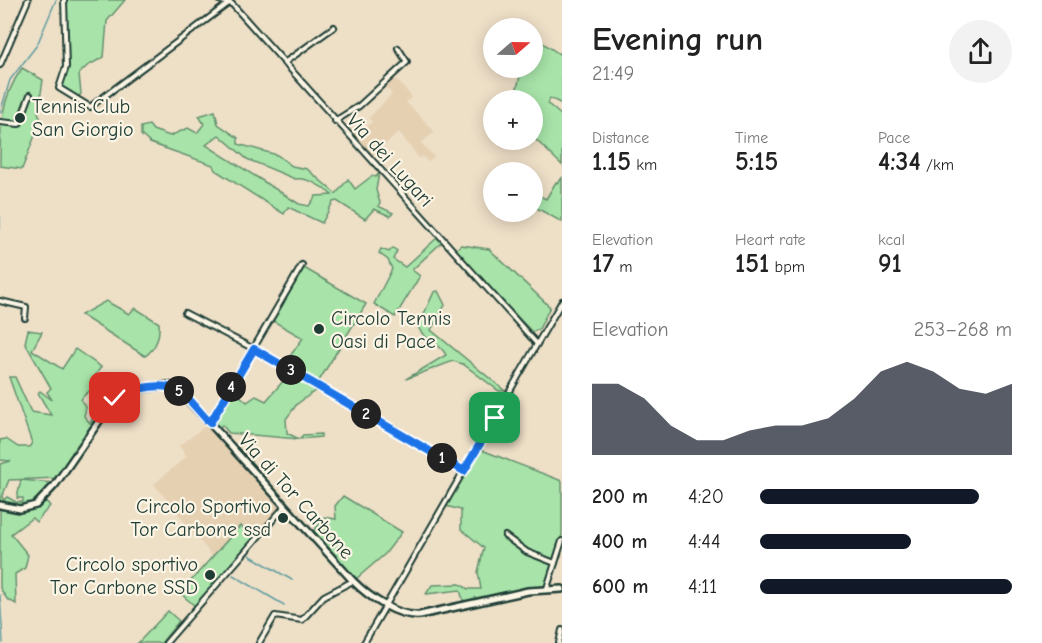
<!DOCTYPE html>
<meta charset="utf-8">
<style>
:root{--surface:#fff;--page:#f2f2f2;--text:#222;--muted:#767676;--accent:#111827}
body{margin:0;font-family:"Comic Neue",sans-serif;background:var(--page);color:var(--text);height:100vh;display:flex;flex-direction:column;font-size:22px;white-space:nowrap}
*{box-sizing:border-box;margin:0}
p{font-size:20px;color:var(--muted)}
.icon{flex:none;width:33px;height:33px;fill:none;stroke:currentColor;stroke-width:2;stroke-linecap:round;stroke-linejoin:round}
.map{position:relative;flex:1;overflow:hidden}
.panel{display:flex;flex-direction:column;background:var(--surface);width:480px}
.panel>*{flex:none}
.needle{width:39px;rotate:70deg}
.controls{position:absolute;left:483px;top:18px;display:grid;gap:12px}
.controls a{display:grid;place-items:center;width:60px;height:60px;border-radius:50%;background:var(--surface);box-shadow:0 3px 15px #0003;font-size:30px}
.pin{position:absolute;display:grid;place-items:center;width:51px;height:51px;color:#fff;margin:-26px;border-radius:12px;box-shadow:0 3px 9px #0006}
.km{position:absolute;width:30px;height:30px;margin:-15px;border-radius:50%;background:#222;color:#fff;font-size:16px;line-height:30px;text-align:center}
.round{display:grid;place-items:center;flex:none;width:63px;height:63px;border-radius:32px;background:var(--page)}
.head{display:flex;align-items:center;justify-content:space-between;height:102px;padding:0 30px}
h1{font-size:33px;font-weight:600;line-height:45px}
.figures{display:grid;grid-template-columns:repeat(3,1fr);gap:9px;height:102px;padding:6px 30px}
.figures div{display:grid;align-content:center}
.figures b{font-size:26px;font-weight:600}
.figures small{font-size:16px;font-weight:400}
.figures p{font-size:16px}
.chart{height:168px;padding:12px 30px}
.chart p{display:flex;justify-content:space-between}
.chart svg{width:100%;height:108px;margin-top:6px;fill:var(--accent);opacity:.7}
ul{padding:0 30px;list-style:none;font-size:20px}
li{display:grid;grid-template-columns:96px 72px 1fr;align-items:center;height:45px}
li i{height:15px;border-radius:8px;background:var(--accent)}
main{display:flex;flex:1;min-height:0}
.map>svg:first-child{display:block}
</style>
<main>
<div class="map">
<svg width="562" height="643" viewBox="0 0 562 643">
<rect width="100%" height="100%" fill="#eedfc7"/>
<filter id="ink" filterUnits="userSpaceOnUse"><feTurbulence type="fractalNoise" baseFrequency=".0167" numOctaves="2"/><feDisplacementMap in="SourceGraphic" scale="12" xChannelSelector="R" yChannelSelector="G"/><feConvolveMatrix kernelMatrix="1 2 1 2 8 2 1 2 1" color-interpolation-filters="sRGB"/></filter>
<g filter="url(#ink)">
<g fill="#e5d0b2">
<path d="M 394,77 L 412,97 L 406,102 L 435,132 L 421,143 L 434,157 L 428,162 L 422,156 L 419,158 L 399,132 L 371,157 L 348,133 L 361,123 L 365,128 L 372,122 L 369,118 L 392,94 L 385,86 Z"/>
<path d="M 208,424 L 282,506 L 258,536 L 240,527 L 213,557 L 154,484 L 187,456 L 179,446 Z"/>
</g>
<g fill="#a8e4a9" stroke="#64906e" stroke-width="1.5" fill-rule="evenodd">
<path d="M 64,0 L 125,0 L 107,21 L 104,57 L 87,66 L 79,74 L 81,94 L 76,99 L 59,89 C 71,62 65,29 64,0 Z"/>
<path d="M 543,43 L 562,56 L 562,104 L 550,98 L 548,104 L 562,116 L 562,165 L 533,137 L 532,100 L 514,100 L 522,68 L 532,68 L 533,47 Z"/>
<path d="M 22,68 L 43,80 L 38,112 L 41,120 L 22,169 L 0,166 C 0,127 0,100 22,68 Z"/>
<path d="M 215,111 L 218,124 L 238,138 L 238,144 L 277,155 L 292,166 L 307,169 L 336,194 L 348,179 L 355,189 L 372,176 L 376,177 L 379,173 L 376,190 L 380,203 L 378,206 L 393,213 L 390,216 L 374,209 L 365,219 L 337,201 L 333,202 L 322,223 L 288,207 L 284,214 L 215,170 L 213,165 L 150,143 L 141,135 L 141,127 L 149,125 L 153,130 L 170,136 L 188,128 L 197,133 L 204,124 L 199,116 ZM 219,135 L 247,159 L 295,179 C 307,177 322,186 332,195 L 316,196 L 309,206 L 299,204 L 206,145 Z"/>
<path d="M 562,178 L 562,222 L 533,206 L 532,192 L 546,199 L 556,182 L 558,183 Z"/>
<path d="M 438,237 L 442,242 L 412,270 L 420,276 L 395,317 L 374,304 L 392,269 L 388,260 L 379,253 L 381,249 L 389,252 L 393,248 L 397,251 L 393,259 L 405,267 Z"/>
<path d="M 461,245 L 489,249 L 550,307 L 539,329 L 532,332 L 455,250 Z"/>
<path d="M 304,268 L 366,304 L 317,384 L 288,359 L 303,338 L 273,321 Z"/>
<path d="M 438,291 L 445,305 L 431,330 L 505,391 L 499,391 L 463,364 L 453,361 L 406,379 L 446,355 C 439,340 418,339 417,321 L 423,316 L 434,292 Z"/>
<path d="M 106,301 L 129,314 L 135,308 L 159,323 C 160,336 156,349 145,356 L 81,315 Z"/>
<path d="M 28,330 L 42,332 L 32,350 L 62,369 L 75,349 L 101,367 L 94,377 L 101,382 C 95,390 85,391 81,400 L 86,408 L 84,416 L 90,423 L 97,412 L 103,412 L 57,478 L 9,480 L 2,497 L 4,500 L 7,497 L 16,502 L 23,502 L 23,498 L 17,498 L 21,480 L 53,483 C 41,506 23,508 0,502 L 0,464 L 11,461 L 0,460 L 0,440 L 6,439 L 18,447 L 29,447 L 32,443 L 9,377 L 15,377 L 31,412 L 51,415 L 38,393 L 40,391 L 52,400 L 47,392 L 51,388 L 25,343 Z"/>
<path d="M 290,373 L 316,390 L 297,404 L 286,419 L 287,433 L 299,439 L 303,435 L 321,434 L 321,437 L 299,439 L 229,433 L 222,425 L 218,428 L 214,423 L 233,390 L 247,402 L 256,396 L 266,401 Z"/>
<path d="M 479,449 L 562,481 L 562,535 L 545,586 L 464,603 L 460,590 L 426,594 L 432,585 L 460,584 L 468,589 L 481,589 L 478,572 L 484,548 L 461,529 L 461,510 L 446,506 Z"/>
<path d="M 343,496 L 402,532 L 385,554 L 356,579 L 314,531 L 324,517 L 336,519 L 335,506 Z"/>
<path d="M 46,501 L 50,506 L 36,522 L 32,518 L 11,534 L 28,555 L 25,568 L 15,574 L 16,604 L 7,599 L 0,588 L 0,506 C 14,510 34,512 46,501 Z"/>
<path d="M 240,526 L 258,536 L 196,607 L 180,593 Z"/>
<path d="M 168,611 L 179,621 L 161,643 L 138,643 Z"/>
</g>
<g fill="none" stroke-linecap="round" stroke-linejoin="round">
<g stroke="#609c9f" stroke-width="1.5">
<path d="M 0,113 L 10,80 L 37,45 L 56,0"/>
<path d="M 0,217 L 0,229"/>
<path d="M 249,555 L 292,580"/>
<path d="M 233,575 L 284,605"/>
<path d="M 0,595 L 3,643"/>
</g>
<defs>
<g id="minor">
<path d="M 64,0 L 66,67 L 59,88 L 90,107 L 229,3"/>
<path d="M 219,0 L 232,4 L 537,344"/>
<path d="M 284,63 L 334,27"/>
<path d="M 0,65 L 28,0"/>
<path d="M 335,121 L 359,106 L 407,62 L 398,48"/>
<path d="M 0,122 L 19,124 L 30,95"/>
<path d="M 0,301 L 26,307 L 25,318"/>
<path d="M 185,313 L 254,349 L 464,471"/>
<path d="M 210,423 L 302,265"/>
<path d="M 505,536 L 527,552 L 555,563"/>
<path d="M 547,588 L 562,541"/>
<path d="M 166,643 L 285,506"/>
<path d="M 259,643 L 275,616 L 302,620 L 324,596 L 353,581"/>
<path d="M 364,643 L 562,301"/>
<path d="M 559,643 L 562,630"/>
</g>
<path id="secondary" d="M 0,505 L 20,509 L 36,505 L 55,485 L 115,398 L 133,390 L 168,385 L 178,390 L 208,421 L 353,581 C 369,597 397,617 420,615 L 528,591 L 562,589"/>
</defs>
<use href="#minor" stroke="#1f3d34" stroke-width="8"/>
<use href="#secondary" stroke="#1f3d34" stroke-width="10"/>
<use href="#minor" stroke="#fcf5e5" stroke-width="4"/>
<use href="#secondary" stroke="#fcf5e5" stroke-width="5"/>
</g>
</g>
<g fill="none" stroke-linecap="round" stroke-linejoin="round" filter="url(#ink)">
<defs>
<path id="route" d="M 115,398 C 123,392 133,390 143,388 C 181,380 186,398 210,423 L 254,349 L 464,471 L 495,418"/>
</defs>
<use href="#route" stroke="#fff" stroke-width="12"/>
<use href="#route" stroke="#1a73e8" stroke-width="8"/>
</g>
<g fill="#1f3d34" stroke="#fcf5e5" stroke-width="2">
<circle cx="20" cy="118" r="6"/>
<circle cx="319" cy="329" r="6"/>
<circle cx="283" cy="518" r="6"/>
<circle cx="210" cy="575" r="6"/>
</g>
<g text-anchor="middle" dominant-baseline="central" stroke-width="4.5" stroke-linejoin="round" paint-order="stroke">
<g font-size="20" fill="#1f3d34" stroke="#fcf5e5" text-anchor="start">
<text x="32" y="106">Tennis Club<tspan x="32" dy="23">San Giorgio</tspan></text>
<text x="331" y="318">Circolo Tennis<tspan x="331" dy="23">Oasi di Pace</tspan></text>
<text x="271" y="506" text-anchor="end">Circolo Sportivo<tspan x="271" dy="23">Tor Carbone ssd</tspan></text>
<text x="198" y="564" text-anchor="end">Circolo sportivo<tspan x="198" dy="23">Tor Carbone SSD</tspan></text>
</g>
<g font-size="20" fill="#1f3d34" stroke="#fcf5e5">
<text transform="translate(390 160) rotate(48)">Via dei Lugari</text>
<text transform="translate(296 496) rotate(48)">Via di Tor Carbone</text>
</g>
</g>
</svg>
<div class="controls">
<a><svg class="needle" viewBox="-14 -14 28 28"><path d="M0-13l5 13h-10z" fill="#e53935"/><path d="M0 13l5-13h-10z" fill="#767676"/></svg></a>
<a>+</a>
<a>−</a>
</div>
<div class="pin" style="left:495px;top:418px;background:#1e9e55"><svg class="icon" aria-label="arrive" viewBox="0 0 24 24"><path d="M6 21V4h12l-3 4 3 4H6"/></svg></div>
<div class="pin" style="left:115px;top:398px;background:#d93025"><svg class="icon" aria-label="check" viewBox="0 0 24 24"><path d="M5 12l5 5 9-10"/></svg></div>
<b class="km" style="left:442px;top:458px">1</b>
<b class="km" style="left:366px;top:414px">2</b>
<b class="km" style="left:291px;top:370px">3</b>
<b class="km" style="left:231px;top:387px">4</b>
<b class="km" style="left:179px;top:391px">5</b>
</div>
<section class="panel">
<div class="head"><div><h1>Evening run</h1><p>21:49</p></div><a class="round"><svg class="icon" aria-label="share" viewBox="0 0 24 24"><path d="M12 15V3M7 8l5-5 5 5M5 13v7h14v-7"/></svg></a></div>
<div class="figures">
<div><p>Distance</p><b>1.15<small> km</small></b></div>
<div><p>Time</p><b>5:15</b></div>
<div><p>Pace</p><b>4:34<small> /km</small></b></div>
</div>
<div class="figures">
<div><p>Elevation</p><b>17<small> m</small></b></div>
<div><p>Heart rate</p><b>151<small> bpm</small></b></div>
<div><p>kcal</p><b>91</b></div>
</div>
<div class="chart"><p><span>Elevation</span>253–268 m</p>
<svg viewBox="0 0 160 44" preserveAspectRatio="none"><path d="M0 44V15L10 15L20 21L30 32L40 38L50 38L60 34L70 32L80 32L90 29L100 21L110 10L120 6L130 10L140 17L150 19L160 15V44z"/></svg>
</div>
<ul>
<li><b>200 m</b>4:20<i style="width:87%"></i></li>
<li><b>400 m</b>4:44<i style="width:60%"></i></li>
<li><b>600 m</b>4:11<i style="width:100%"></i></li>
</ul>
</section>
</main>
